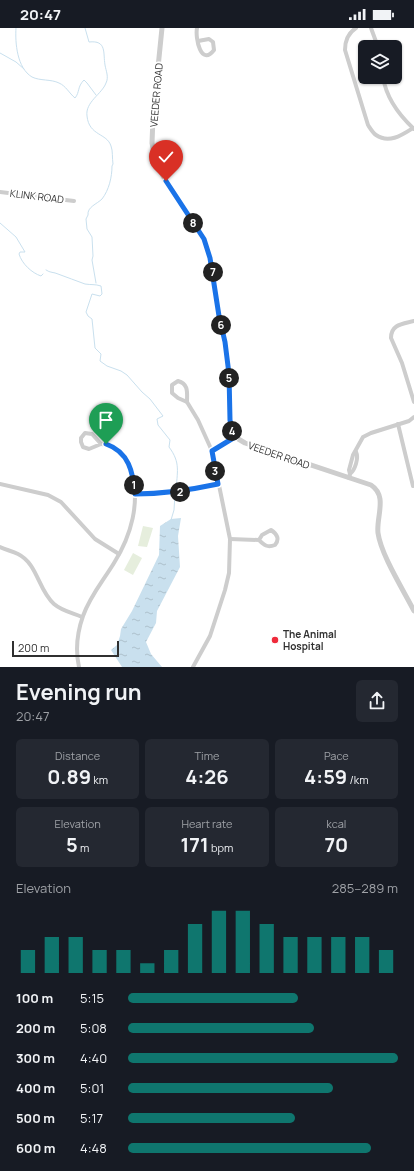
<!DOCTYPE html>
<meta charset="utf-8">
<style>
:root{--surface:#171b24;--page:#242831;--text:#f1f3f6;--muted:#9ea1a6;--accent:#0f766e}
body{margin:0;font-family:Manrope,sans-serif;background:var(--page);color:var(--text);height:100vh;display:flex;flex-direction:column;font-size:15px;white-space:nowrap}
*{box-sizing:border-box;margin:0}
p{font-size:13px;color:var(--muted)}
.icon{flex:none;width:22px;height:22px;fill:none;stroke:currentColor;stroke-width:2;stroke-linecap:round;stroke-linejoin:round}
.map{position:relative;height:639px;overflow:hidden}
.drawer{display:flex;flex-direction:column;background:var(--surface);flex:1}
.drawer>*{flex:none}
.fabs{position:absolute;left:358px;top:12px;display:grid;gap:8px}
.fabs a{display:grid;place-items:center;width:44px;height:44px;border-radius:6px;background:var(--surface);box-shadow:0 1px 3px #0004;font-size:20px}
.scale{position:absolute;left:12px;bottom:10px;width:107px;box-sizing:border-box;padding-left:4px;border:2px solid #303030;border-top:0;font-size:11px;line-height:14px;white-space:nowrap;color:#303030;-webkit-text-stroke:3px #fff;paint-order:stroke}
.pin{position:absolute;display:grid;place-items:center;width:34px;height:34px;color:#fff;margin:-41px -17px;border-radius:50% 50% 50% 0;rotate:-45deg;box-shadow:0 0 4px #0007}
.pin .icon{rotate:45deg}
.km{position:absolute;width:20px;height:20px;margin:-10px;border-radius:50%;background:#222;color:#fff;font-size:11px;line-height:20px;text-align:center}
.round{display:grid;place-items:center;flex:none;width:42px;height:42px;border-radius:6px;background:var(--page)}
.summary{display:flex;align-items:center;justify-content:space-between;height:68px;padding:0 16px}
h1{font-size:22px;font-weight:700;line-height:30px}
.metrics{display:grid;grid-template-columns:repeat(3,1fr);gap:6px;height:68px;padding:4px 16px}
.metrics div{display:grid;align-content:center;border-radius:6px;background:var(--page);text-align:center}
.metrics b{font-size:20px;font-weight:700}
.metrics small{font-size:11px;font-weight:400}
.metrics p{font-size:11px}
.chart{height:112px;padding:8px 16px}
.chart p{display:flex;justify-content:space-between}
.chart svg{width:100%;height:72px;margin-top:4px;stroke:var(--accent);stroke-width:6}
ul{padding:0 16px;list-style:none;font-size:13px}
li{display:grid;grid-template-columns:64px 48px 1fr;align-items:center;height:30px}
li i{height:10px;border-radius:5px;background:var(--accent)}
.status{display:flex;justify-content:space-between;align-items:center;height:28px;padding:0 20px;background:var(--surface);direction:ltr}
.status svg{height:11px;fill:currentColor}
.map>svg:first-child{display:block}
</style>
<div class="status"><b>20:47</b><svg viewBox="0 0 49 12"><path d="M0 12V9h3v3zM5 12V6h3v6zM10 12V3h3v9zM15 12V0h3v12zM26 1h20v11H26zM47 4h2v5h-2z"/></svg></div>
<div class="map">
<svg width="414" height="639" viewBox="0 0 414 639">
<defs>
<pattern id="water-ripples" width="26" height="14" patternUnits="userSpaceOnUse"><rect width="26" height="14" fill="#c9e0ee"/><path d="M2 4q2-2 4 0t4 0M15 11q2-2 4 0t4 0" fill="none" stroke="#adc0cc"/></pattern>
</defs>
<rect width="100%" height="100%" fill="#fff"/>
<g fill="#e6eedd">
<path d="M 143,498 L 153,500 L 147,519 L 138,518 Z"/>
<path d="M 133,525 L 142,530 L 133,547 L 124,542 Z"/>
</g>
<path fill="url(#water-ripples)" d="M 181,490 L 178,508 L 180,539 L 157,583 L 156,595 L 146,614 L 151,626 L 162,639 L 122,639 L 111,622 L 117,617 L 120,608 L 121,601 L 132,583 L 159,527 L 160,498 L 171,491 Z"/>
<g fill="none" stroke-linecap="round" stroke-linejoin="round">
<g stroke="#c9e0ee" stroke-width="1">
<path d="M 16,0 C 15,15 17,40 32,49 C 40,53 51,51 59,55 C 66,58 69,65 75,70 C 80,64 77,59 84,52 L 87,55 L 96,67"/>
<path d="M 85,0 L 89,14 C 107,12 103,25 105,37 C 106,43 109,49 106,55 C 102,66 85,74 87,88 C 89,108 107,105 111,118 C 113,123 112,130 113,136 L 112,138 C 112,149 109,162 102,171 C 97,176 87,179 88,187 L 86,191 L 87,201 L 92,209 L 93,228 L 92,232 L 96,255"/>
<path d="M 0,25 L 16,34 L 24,41"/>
<path d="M 0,195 L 16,209 L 25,224 L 20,224 L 19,226 C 22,236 32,245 41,248 L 43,246"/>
<path d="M 46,242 C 50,245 54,244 58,246 C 67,249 76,253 85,256 C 91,257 95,256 101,258 L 102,266 L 100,268 L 92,266 L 86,284 L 88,288 L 92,291 L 95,320 L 101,326 L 100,333 L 107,338 L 121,343 L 127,347 L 142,364 L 150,371 L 163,388 L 157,391 L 158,397 L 170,412 L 169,419 C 181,435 177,444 176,463"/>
<path d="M 171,492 L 174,482 L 175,466"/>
</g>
<g stroke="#cdcdcd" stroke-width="4">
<path d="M 197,0 C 195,10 201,39 214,22 L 213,14 L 209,11 L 198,13"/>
<path d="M 356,0 C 348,5 345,13 345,22 L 368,97 C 370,100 373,105 376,107 C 389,116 402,107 413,100"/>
<path d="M 371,0 L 378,19"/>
<path d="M 383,49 C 386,69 399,87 414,101"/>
<path d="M 0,164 L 74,173"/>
<path d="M 414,293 C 403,296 391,296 391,310 L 402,335 L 414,374"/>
<path d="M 178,353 C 189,356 187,365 187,374 L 178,370 L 172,365 L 172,357 Z"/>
<path d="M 187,374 L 198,392 L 212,423 L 230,511 L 229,545 L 225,562 L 210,608 L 193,639"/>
<path d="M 398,396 L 413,458"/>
<path d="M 85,405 L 92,406 L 101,416 L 89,421 L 83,419 L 81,414 L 81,410 Z"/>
<path d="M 212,423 L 235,409"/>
<path d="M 350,446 C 355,442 359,430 356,424"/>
<path d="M 349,450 L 350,446 L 349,442 L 353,427 L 363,409 L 371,405 L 409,393 L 414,389"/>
<path d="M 0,456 L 48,467 L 61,474 L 95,511 L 119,526"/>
<path d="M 135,466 C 164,466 190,462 218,456"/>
<path d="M 230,511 L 259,512 C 264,517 267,520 275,517 C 280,511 277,506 271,502 L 262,507 L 259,512"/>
<path d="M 0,519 C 6,522 12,523 18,526 C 38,536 38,562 54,576 C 62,583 73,585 82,589"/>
<path d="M 79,639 C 75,621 77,605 83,588 C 90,568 103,553 114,535 C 131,508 141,474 131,442 C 127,428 116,417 101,416"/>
</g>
<path stroke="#cdcdcd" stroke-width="5" d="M 162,0 L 153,89 L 152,115 L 154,126 L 157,137 L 166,153 L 204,211 L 207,219 L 211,230 L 219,288 L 224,306 L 227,327 L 230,391 L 232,403 L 235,409 L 245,415 L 371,457 C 388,468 376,489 378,505 C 381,527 404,563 414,583"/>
</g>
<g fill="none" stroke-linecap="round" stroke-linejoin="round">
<defs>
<path id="route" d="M 106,416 C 129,424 133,444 135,466 C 164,466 190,462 218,456 L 212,423 L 235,409 L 232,403 L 230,392 L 229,346 L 225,314 L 219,288 L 210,230 L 204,211 L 166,153"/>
</defs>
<use href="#route" stroke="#fff" stroke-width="8"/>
<use href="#route" stroke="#1a73e8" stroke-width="5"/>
</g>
<circle fill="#ef2a3b" stroke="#fff" stroke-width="1.5" cx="275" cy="612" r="4"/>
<g text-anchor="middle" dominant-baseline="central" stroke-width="4" stroke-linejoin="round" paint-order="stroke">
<g font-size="10" fill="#303030" stroke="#fff">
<text transform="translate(156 67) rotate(-85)">VEEDER ROAD</text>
<text transform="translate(37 168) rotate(7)">KLINK ROAD</text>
<text transform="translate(279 427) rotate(19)">VEEDER ROAD</text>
</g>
<g font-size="10" font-weight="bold" fill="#303030" stroke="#fff" text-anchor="start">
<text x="283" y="606">The Animal<tspan x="283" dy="12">Hospital</tspan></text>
</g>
</g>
</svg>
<div class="fabs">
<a><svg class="icon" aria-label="layers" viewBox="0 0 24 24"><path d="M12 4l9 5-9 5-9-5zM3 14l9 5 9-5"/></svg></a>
</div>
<div class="scale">200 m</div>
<div class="pin" style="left:106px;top:416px;background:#1e9e55"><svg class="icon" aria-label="arrive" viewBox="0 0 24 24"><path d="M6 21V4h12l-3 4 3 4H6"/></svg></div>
<div class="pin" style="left:166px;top:153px;background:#d93025"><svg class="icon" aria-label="check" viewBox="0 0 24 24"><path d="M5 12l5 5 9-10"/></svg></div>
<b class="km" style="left:134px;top:457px">1</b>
<b class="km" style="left:180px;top:464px">2</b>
<b class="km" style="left:215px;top:443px">3</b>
<b class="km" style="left:232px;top:403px">4</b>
<b class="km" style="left:229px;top:350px">5</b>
<b class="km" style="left:221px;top:297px">6</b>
<b class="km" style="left:213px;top:244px">7</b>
<b class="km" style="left:193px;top:195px">8</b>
</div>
<section class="drawer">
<div class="summary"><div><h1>Evening run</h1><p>20:47</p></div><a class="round"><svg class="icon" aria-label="share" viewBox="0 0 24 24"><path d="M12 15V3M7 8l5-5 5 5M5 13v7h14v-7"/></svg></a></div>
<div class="metrics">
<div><p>Distance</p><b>0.89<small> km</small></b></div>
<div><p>Time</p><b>4:26</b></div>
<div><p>Pace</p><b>4:59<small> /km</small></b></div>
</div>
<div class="metrics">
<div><p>Elevation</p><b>5<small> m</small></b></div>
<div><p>Heart rate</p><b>171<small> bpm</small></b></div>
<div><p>kcal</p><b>70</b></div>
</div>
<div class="chart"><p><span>Elevation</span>285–289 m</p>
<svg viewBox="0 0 160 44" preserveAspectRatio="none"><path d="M5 44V30M15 44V22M25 44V22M35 44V30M45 44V30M55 44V38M65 44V30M75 44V14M85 44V6M95 44V6M105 44V14M115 44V22M125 44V22M135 44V22M145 44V22M155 44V30"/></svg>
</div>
<ul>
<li><b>100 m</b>5:15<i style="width:63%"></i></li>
<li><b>200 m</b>5:08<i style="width:69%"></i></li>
<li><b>300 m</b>4:40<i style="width:100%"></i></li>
<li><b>400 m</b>5:01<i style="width:76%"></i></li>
<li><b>500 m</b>5:17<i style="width:62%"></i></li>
<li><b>600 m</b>4:48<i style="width:90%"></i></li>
</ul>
</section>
